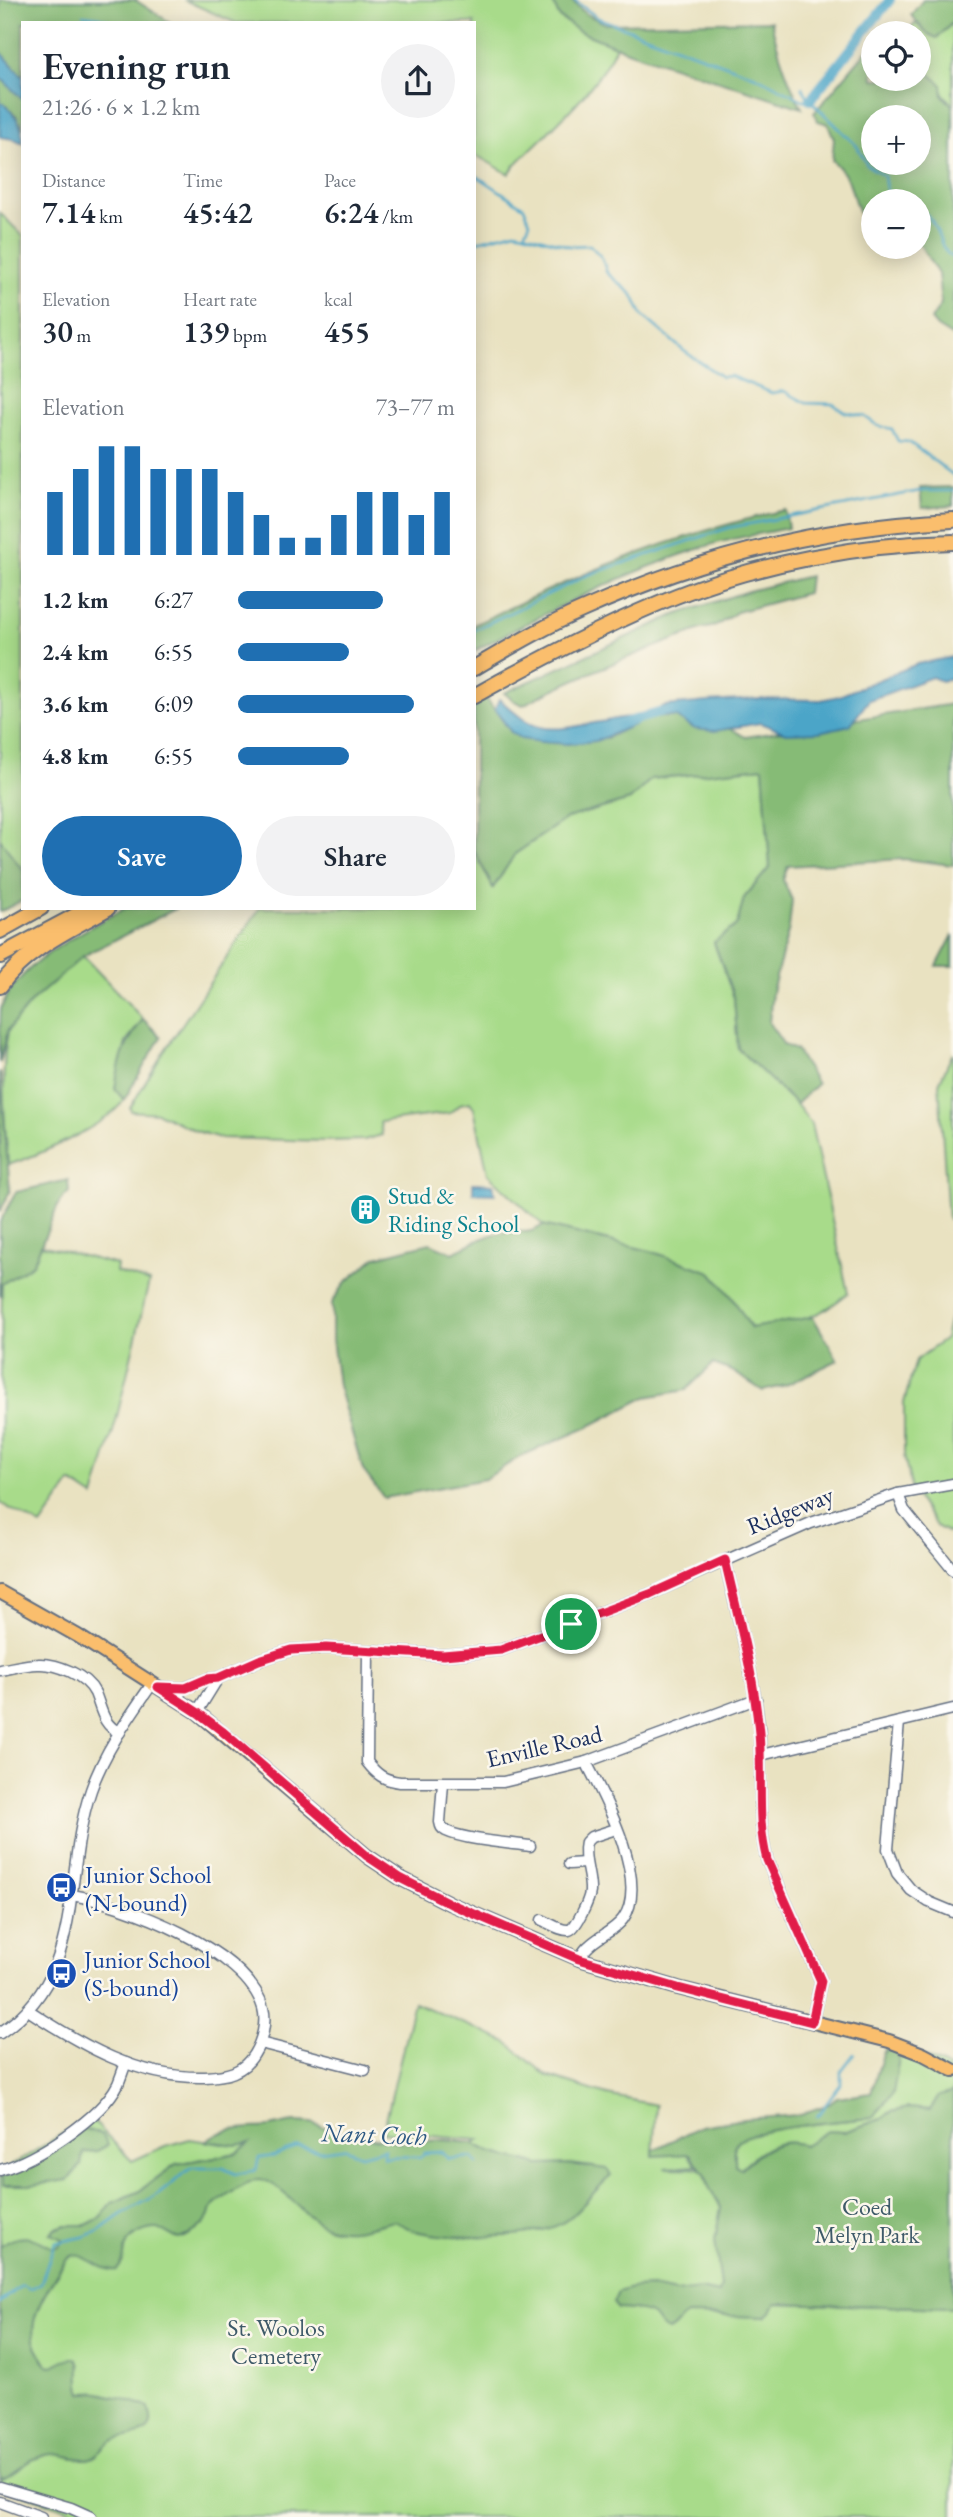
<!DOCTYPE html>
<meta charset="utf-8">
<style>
:root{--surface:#fff;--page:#f2f2f3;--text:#1f2937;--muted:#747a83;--accent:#1f6fb2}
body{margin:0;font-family:"EB Garamond",serif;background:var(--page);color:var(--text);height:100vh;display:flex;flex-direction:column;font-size:26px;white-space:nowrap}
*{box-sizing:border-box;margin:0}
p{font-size:23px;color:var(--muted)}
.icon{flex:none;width:38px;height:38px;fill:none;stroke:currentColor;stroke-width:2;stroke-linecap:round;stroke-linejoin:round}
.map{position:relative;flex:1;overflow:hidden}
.panel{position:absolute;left:21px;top:21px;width:455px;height:889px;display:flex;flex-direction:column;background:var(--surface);border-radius:0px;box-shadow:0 4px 18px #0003}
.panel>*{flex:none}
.controls{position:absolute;left:861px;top:21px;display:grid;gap:14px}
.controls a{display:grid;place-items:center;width:70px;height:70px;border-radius:50%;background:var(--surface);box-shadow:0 4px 18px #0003;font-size:35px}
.pin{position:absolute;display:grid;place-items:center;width:60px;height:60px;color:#fff;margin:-30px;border:4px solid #fff;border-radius:50%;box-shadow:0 2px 7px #0007}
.round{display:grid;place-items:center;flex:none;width:74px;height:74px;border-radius:37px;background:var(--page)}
.head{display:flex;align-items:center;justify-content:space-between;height:119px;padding:0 21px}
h1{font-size:38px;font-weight:600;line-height:52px}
.metrics{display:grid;grid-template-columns:repeat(3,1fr);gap:10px;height:119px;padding:7px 21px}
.metrics div{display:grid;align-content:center}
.metrics b{font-size:30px;font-weight:600}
.metrics small{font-size:19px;font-weight:400}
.metrics p{font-size:19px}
.chart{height:196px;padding:14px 21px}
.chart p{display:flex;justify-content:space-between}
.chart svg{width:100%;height:126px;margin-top:7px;stroke:var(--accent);stroke-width:6}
.action{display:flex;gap:14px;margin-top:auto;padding:14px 21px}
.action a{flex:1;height:80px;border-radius:42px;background:var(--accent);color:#fff;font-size:28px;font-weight:600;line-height:80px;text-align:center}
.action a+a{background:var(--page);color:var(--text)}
ul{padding:0 21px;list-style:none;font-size:23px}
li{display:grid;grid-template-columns:112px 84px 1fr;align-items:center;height:52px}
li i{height:18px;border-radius:9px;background:var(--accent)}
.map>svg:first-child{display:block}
</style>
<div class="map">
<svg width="953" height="2517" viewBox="0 0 953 2517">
<rect width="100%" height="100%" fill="#fbf7ec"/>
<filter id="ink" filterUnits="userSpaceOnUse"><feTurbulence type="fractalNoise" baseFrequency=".0143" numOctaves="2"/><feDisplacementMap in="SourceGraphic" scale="14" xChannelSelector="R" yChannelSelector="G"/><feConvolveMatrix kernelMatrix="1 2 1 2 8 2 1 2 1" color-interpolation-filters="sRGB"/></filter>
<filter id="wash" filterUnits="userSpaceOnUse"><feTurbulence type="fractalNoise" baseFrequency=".00686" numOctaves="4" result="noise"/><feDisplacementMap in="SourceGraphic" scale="28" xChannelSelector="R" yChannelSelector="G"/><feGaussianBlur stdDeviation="1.57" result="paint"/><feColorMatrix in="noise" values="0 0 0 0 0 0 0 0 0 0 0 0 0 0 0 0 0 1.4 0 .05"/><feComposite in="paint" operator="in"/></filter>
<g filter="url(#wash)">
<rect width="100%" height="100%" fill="#e9e2c1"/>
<g fill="#a8db8a" stroke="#628574" stroke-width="2">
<path d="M 184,0 L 552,0 L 560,18 L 581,32 L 616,46 C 597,90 550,129 516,164 L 509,174 L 474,154 L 474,23 L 236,23 Z"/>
<path d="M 953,22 L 953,106 L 921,65 L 919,65 L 919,33 L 905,33 L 916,23 L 926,33 L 937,38 Z"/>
<path d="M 0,213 L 23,236 L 23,871 L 0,839 Z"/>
<path d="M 763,767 L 770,867 L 744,898 L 737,925 L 714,943 L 734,998 L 738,1049 L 796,1104 L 811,1124 L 848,1293 C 813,1323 795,1321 751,1328 L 732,1297 L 711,1272 L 650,1251 L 543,1225 L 488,1174 L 474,1108 L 470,1102 L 460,1104 L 450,1113 L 380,1122 L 382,1135 L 364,1140 L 324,1141 L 220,1138 L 196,1131 L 158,1113 L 131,1111 L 130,1108 L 163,1053 L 260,908 L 474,908 L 474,850 L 493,888 L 515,854 L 567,818 L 630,800 L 651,779 Z"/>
<path d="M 83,956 L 143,1019 L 126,1042 L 115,1089 L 124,1100 C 106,1126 39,1155 8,1165 C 5,1125 0,1070 8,1032 C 19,1007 62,974 83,956 Z"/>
<path d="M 953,1053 L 953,1219 L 948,1219 L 939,1083 Z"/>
<path d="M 41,1245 L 117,1265 L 116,1272 L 149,1282 L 116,1421 L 94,1497 L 71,1482 L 41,1526 L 0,1503 L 2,1284 L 33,1264 Z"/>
<path d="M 953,1304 L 953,1535 L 936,1526 L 912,1490 L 904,1456 L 904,1403 L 916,1360 L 945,1339 Z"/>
<path d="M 414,2002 L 507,2042 L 547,2076 L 607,2095 L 656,2105 L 653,2155 L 687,2153 L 697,2166 L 664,2168 L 739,2169 L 735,2166 C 736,2158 732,2146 739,2140 C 752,2129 849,2120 872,2118 L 885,2104 L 899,2058 L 887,2050 L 883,2054 L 889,2041 L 953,2070 L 953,2092 L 940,2096 L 930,2110 L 907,2108 L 891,2112 L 881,2119 L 843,2132 L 828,2131 L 804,2145 C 778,2136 757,2152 740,2169 L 774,2303 L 953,2308 L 953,2517 L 91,2517 L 0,2487 L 0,2249 L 4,2244 L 0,2247 L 0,2170 L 8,2168 L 89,2117 L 132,2161 L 165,2146 L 190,2139 L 222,2144 L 250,2142 L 237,2153 L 176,2164 L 138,2192 L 112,2203 L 100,2218 L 86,2225 L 66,2225 L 55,2228 L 51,2234 L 93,2228 L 179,2165 L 596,2167 L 539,2165 L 490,2152 L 473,2143 L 479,2140 L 383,2132 Z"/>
</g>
<g fill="#86bb76" stroke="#50756a" stroke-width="2" fill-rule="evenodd">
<path d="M 0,0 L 135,0 L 171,23 L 23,23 L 23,77 L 0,51 Z"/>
<path d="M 552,0 L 571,0 L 586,14 L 606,24 L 771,21 C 778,52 787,80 802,108 L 630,52 L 581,32 L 559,17 Z"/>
<path d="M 923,0 L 953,0 L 953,22 L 937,38 L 926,33 L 911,15 Z"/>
<path d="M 873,43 L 873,79 L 919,79 L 919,65 L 921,65 L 942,85 L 943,96 L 953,106 L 953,337 L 937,327 L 931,320 L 941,304 L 938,274 L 919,243 L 919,201 L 873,201 L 873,221 L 865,224 C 848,198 858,184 832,160 L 834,139 L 828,124 L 818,121 L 814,113 ZM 873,117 L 919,117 L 919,163 L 873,163 Z"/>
<path d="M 0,77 L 23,100 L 23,129 L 16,115 L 0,101 Z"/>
<path d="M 953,487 L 953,506 L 922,508 L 920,488 Z"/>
<path d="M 785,510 L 788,528 C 760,534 731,538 704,547 C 623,573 549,611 474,651 L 474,625 C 578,574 672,535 785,510 Z"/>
<path d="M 809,576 L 807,593 L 737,612 L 716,626 L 701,629 C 641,653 580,674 523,705 L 514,701 L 504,693 L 675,615 L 748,591 Z"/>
<path d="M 486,698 L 511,732 L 607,738 L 644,719 L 664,717 L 676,717 L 696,729 L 732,729 L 745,737 L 953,704 L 953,865 L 904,859 L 788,866 L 783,880 L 792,900 L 789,928 L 772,992 L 769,1023 L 784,1045 L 796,1050 L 817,1084 L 796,1104 L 738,1049 L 734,998 L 714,942 L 737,925 L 744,898 L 770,867 L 763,767 L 651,779 L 630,800 L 567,818 L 515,854 L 493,888 L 474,850 L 474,704 Z"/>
<path d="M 0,839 L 23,871 L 23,900 L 0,912 Z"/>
<path d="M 125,908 L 177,908 L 83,956 L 64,973 L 32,1001 L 8,1030 L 0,1063 C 0,1049 0,1021 1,1009 C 16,964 86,929 125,908 Z"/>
<path d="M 953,935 L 953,966 L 937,966 Z"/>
<path d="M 143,1019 L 161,1037 L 124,1100 L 115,1089 C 119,1059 125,1044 143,1019 Z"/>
<path d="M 0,1071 L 10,1191 L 0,1212 Z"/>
<path d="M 68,1180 L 69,1192 L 60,1201 L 33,1264 L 2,1284 L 0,1296 L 0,1222 L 16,1192 Z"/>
<path d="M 543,1225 L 650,1251 L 711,1272 L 732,1297 L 751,1328 L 813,1317 L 838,1360 L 786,1385 L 763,1391 L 732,1371 L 713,1364 L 686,1390 L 646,1397 L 588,1427 L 521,1456 L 485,1479 L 384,1498 L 363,1470 L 338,1386 L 332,1339 L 332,1303 L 345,1283 L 376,1257 L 430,1243 L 453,1253 C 470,1244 487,1234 506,1232 C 523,1230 527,1236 543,1225 Z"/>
<path d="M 891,2049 L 898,2053 L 899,2058 L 893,2093 L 872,2118 C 849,2120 752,2129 739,2140 C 732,2146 736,2157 735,2166 L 741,2169 C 758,2152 779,2136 804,2145 L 828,2131 L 844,2132 L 881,2119 L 891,2112 L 908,2108 L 930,2110 L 939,2096 L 953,2092 L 953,2308 L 775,2303 L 771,2312 L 765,2317 L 687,2315 C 678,2319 677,2327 668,2331 C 659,2328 659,2321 652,2315 C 643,2309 628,2310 618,2309 L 613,2303 L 618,2292 L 631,2288 L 652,2287 L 676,2292 L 700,2289 L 719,2293 L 721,2287 L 715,2240 L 721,2207 L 709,2187 L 705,2174 L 690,2154 L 653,2156 L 653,2150 L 701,2126 L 744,2119 L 798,2115 L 829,2104 L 837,2098 L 871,2093 L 883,2054 L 887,2050 Z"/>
<path d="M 296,2122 L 311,2123 L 346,2134 L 404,2142 L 444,2140 L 473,2143 L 490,2152 L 539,2165 L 570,2164 L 607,2169 L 611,2176 C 595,2189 584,2206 568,2219 C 540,2241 454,2239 419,2232 C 410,2230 402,2224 394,2221 C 371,2226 349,2236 325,2226 C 305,2219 277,2179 259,2179 C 251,2179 219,2200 213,2207 C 211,2210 211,2213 209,2217 C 202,2228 191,2235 179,2239 C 172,2237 164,2230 157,2229 C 148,2228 131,2235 127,2244 C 122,2255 127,2259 117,2270 C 99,2272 84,2251 72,2256 C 64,2260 60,2270 55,2277 C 37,2307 20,2335 48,2365 L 53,2366 C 93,2343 74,2374 82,2393 C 88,2394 93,2391 99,2393 C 115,2397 134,2400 149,2408 C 160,2441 128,2433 112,2441 C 104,2445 101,2455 91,2458 C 80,2462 65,2454 53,2454 C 48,2454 42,2456 37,2458 C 23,2462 16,2476 0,2479 L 0,2247 C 18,2232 34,2236 53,2248 L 59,2246 L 62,2239 L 51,2234 L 55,2229 L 66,2225 L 86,2225 L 100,2219 L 112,2203 L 138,2192 L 176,2164 L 237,2153 L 249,2143 L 235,2145 L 205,2141 C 224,2127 246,2129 269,2127 C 278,2126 286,2122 296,2122 Z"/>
<path d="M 82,2128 L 103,2135 L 108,2145 L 97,2151 L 83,2153 L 81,2165 L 68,2180 L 34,2185 L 3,2185 L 3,2175 L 19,2171 L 24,2165 L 67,2144 Z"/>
</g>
<g fill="#4ba5c8" stroke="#336a93" stroke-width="2">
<path d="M 0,51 L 23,77 L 23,100 L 0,77 Z"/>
<path d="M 0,101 C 15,114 23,123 23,143 L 13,139 L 0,137 Z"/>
<path d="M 953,657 L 953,678 L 941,681 L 932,677 L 869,700 L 850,725 L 819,732 L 786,733 L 760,723 L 715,731 L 695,729 L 676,717 L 648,716 L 664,706 L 707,702 L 757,699 L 821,700 L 839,696 L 917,664 Z"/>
<path d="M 499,699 C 511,709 524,723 540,727 C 560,732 586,724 606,721 C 618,718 626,716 638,718 L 634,725 L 596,741 L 567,744 L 541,742 L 521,739 L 511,732 L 495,709 Z"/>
<path d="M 473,1183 L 493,1184 L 495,1194 L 473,1193 Z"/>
</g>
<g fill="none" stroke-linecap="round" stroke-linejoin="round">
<g stroke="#4ba5c8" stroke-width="2.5">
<path d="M 574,0 L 598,18 L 756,76 L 803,100 L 810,100"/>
<path d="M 83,15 L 99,17 L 114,23"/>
<path d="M 802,87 L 810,100 L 857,146 L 867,165 L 884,176 L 886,189 L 894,201"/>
<path d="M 474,174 L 524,207 L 530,222 L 525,233 L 569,246 L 590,245 L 602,258 L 607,273 L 633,295 L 642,315 L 684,351 L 722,377 L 730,376 L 772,393 L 784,391 L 806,403 L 833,404 L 845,412 L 864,416 L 878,426 L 892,429 L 898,441 L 909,442 L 953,475"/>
<path d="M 919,209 C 942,222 936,248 953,258"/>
<path d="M 474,242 L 515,231 L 525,233"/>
<path d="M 474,630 L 588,575 L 728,528 L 920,491 L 953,491"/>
<path d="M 817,2116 L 841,2084 L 841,2071 L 854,2054"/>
<path d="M 0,2303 L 22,2285 L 30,2289 L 41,2283 L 55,2243 L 83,2237 L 97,2232 L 122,2214 L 159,2194 L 191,2168 L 223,2168 L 236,2174 L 256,2170 L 259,2158 L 275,2156 L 298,2146 L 319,2151 L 343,2148 L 361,2155 L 384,2149 L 383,2157 C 397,2157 407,2155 420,2158 L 424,2153 L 442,2152 L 449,2159 L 472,2157 L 477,2163"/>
</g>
<g stroke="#4ba5c8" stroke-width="10">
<path d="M 810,100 L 890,0"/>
<path d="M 627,722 L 662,712"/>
</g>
</g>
</g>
<g filter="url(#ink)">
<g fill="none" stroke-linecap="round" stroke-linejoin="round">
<defs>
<g id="minor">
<path d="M 898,1494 L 904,1510 L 953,1570"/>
<path d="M 725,1560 C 737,1615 753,1671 759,1727 C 763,1771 756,1818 767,1860 L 821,1981 L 812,2022"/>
<path d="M 368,1651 L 367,1762 C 377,1775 384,1780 400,1782 L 503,1782 L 586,1762 L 756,1699"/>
<path d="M 0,1670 C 12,1668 26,1664 38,1664 C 57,1663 86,1675 95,1693 C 101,1707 103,1727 120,1732"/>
<path d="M 159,1687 L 185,1688 L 207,1679 L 218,1678 L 259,1660 L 291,1650 L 326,1648 L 443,1655 L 501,1650 L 650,1594 L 811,1523 L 898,1494 L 953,1484"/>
<path d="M 197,1712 L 218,1678"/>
<path d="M 899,1722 L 888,1849 L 897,1873 L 911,1890 L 929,1902 L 953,1912"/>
<path d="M 761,1755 L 953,1709"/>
<path d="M 443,1783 L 440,1822 C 441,1827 441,1828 446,1831 C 465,1840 508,1843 530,1846"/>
<path d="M 569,1864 L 585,1863"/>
<path d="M 542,1920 C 549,1923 561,1931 569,1930 C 576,1929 589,1900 590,1892 C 591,1875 582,1859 586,1842 L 591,1837 L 616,1829"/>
<path d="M 579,1959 C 582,1954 585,1949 589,1946 C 599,1936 614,1931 623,1919 C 650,1882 605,1798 586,1762"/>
<path d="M 28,2010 C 81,2045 139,2079 205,2077 C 226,2076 243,2073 254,2054 C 262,2041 267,2022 263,2008 C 247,1950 126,1904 72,1895"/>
<path d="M 0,2033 C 88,1974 61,1877 91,1790 C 104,1752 129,1717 152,1684"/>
<path d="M 260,2043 L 365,2070"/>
<path d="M 0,2170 C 36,2160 101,2118 118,2084 C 121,2077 123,2070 126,2063"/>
<path d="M 0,2487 L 71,2508 L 91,2517"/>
<path d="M 0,2502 L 41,2517"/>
</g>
<path id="major" d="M 0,1592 L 78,1636 L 197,1712 L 367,1856 L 400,1878 L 451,1904 L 579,1959 L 678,1988 L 889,2041 L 923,2054 L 953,2070"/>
<g id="highway">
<path d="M 474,668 C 510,647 545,626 582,610 C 699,557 825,526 953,520"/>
<path d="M 474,696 C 540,659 606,624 676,596 C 760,563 862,544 953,542"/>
<path d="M 0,931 L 41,908"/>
<path d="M 0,956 L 88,909"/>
<path d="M 0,986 C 26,949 70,930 108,908"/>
</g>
</defs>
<use href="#minor" stroke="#636e81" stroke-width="13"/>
<use href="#major" stroke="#636e81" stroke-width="16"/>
<use href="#highway" stroke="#636e81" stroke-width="18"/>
<use href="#minor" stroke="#fff" stroke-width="10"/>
<use href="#major" stroke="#fabe6d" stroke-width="12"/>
<use href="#highway" stroke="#fabe6d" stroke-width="14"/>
</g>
</g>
<g fill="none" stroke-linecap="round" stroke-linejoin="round" filter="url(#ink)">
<defs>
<path id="route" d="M 725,1560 C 738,1617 754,1674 759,1733 C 763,1775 756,1820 767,1860 L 821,1981 L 812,2022 L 678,1988 L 579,1959 L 451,1904 L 400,1878 L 367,1856 L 222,1731 L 197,1712 L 158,1687 L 186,1688 L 207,1679 L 218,1678 L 259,1660 L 291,1650 L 326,1648 L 443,1655 L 501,1650 L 650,1594 Z"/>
</defs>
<use href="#route" stroke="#fff" stroke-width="14"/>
<use href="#route" stroke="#e11d48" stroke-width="9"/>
</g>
<defs>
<symbol id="building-disc" viewBox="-11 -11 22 22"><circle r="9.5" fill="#0f9aa8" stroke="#fbf7ec"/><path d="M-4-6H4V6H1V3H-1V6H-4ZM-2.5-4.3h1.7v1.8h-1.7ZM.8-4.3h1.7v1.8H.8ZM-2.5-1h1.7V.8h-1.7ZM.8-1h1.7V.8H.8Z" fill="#fff"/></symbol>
<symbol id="bus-disc" viewBox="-11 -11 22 22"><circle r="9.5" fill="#1a4fb4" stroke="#fbf7ec"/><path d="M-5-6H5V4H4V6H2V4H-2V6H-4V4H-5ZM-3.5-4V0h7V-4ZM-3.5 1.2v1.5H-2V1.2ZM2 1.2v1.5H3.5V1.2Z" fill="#fff"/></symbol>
</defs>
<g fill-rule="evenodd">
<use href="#building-disc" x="348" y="1192" width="35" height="35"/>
<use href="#bus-disc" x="44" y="1870" width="35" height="35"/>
<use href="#bus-disc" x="44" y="1956" width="35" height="35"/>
</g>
<g text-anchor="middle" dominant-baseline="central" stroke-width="5" stroke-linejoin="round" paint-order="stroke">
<g font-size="24" fill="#0d838f" stroke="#fbf7ec" text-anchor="start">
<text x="388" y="1195">Stud &amp;<tspan x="388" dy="28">Riding School</tspan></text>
</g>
<g font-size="24" fill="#1b2f5e" stroke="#fbf7ec">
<text transform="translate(790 1510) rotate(-22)">Ridgeway</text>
<text transform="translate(544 1746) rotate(-13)">Enville Road</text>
</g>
<g font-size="24" fill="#164399" stroke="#fbf7ec" text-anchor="start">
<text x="85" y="1874">Junior School<tspan x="85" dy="28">(N-bound)</tspan></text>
<text x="84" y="1959">Junior School<tspan x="84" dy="28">(S-bound)</tspan></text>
</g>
<g font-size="24" fill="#3e5a69" stroke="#fbf7ec">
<text x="867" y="2206">Coed<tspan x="867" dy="28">Melyn Park</tspan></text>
<text x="276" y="2327">St. Woolos<tspan x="276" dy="28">Cemetery</tspan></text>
</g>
<g font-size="26" font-style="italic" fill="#2c5883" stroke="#fbf7ec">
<text transform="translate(374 2134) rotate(2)">Nant Coch</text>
</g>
</g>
</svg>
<div class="controls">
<a><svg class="icon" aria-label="locate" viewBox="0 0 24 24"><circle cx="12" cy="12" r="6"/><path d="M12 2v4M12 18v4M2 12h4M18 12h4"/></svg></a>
<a>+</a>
<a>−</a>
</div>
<div class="pin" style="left:571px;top:1624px;background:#1e9e55"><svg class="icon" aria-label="arrive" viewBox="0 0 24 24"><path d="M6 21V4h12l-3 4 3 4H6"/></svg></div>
<section class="panel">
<div class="head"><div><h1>Evening run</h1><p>21:26 · 6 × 1.2 km</p></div><a class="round"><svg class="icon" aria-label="share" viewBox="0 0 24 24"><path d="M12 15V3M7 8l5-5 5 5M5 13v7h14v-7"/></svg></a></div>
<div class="metrics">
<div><p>Distance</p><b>7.14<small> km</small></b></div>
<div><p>Time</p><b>45:42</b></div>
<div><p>Pace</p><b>6:24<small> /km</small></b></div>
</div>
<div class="metrics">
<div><p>Elevation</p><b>30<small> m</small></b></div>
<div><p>Heart rate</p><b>139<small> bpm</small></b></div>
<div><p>kcal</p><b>455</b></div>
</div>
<div class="chart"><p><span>Elevation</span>73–77 m</p>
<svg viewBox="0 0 160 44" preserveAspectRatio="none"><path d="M5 44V22M15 44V14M25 44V6M35 44V6M45 44V14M55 44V14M65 44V14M75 44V22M85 44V30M95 44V38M105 44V38M115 44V30M125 44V22M135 44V22M145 44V30M155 44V22"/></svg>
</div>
<ul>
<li><b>1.2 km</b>6:27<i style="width:67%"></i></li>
<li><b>2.4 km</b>6:55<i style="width:51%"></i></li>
<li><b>3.6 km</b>6:09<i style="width:81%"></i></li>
<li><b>4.8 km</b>6:55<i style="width:51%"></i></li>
</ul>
<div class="action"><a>Save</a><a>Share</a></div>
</section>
</div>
